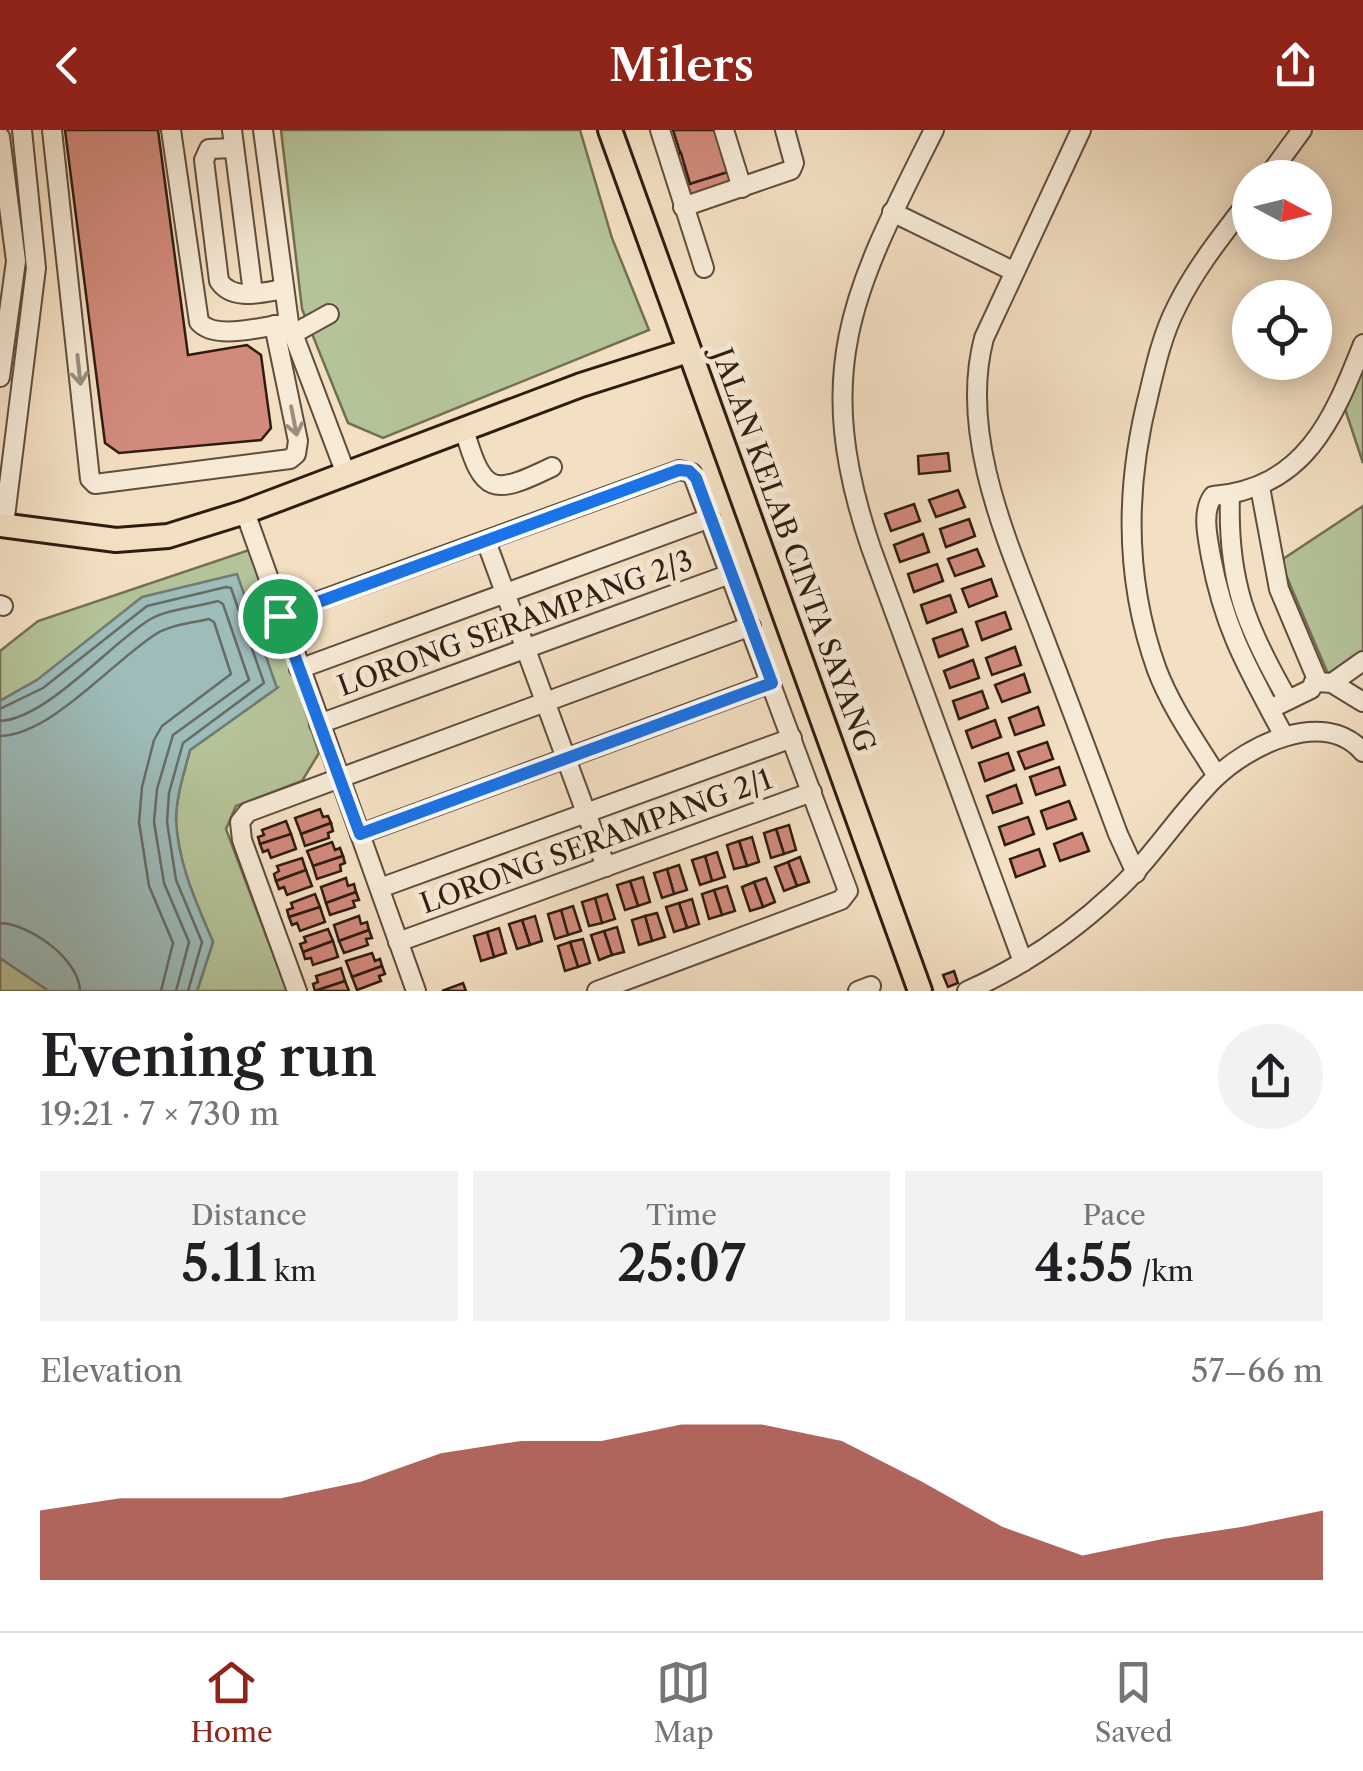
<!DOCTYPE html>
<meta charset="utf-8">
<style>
:root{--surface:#fff;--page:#f2f2f2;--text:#202124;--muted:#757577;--line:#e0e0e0;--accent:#8f2418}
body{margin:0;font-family:"Libre Caslon Text",serif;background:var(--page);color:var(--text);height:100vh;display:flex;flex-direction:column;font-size:38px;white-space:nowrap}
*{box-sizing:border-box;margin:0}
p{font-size:32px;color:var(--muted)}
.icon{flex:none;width:55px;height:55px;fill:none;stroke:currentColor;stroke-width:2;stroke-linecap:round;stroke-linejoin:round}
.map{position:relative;height:861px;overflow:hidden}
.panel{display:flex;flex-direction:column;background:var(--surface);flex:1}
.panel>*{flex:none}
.needle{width:65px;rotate:97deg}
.buttons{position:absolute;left:1232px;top:30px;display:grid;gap:20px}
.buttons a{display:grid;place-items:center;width:100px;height:100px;border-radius:50%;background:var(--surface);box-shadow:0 5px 25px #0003;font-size:50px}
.pin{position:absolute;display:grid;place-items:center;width:85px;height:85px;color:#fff;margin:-42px;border:5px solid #fff;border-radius:50%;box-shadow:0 2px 10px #0007}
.round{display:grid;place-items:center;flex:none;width:105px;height:105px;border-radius:52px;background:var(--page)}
.head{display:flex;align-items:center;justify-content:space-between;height:170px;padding:0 40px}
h1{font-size:55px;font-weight:600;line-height:75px}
.figures{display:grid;grid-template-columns:repeat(3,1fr);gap:15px;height:170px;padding:10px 40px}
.figures div{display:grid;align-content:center;border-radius:0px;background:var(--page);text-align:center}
.figures b{font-size:50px;font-weight:600}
.figures small{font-size:28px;font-weight:400}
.figures p{font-size:28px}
.chart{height:280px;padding:20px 40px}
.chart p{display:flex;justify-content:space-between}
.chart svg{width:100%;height:180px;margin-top:10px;fill:var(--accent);opacity:.7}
header{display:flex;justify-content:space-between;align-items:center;height:130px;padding:0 40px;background:var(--accent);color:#fff;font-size:45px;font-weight:600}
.tabs{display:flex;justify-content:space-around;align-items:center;height:140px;border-top:2px solid var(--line);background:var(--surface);font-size:28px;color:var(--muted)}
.tabs a{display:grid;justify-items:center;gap:5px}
.tabs .current{color:var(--accent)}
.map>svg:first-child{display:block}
</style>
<header><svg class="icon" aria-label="back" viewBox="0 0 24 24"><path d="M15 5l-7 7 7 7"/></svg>Milers<svg class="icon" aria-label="share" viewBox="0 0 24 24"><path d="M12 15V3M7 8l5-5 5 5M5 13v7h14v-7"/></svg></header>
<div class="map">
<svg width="1363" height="861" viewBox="0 0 1363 861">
<rect width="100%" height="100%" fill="#f3e0c3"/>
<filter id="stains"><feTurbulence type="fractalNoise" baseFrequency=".002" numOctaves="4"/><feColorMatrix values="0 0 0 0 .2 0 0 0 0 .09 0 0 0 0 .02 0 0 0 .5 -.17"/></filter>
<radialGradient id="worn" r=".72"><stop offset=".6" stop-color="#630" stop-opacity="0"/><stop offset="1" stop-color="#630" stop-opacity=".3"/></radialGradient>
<g fill="#b5c398" stroke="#727054" stroke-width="2.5">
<path d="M 281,0 L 580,0 L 612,108 L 649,200 L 383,308 L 348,293 L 302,179 Z"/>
<path d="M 1363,223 L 1363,333 L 1343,273 Z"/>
<path d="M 1363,376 L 1363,521 L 1328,544 L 1280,431 Z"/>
<path d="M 252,419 L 319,623 L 302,651 L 236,676 L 226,699 L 287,861 L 197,861 L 213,812 C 196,772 178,734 176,690 C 176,667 184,643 190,620 L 277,558 L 37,550 L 0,571 L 0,521 L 38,491 Z"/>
<path d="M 0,828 L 49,861 L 0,861 Z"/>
</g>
<path fill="#9dbcba" stroke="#717c76" stroke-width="2.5" d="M 237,444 L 277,558 L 190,620 C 184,643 176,667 176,690 C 178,734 196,772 213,812 L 197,861 L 49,861 L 0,828 L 0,571 L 37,550 L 142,467 Z"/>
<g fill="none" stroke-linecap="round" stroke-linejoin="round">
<g stroke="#666c66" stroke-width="2.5">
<path d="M 0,579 L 43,558 L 147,476 L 226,457 L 231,458 L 264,553 L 183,613 L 169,663 L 167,692 L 176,750 L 202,812 L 188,861"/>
<path d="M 0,591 C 46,589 109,515 149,490 C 167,479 197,477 218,471 L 223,474 L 249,550 L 173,605 L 157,659 L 154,692 L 164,753 L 189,812 L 176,861"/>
<path d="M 0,606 C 51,605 113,531 156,504 C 170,495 192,493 209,489 L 214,492 L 231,544 L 162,596 L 154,610 L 142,657 L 139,692 L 149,756 L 173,813 L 161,861"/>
<path d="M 0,793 C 30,794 79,829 80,861"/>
</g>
</g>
<g fill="#d28a7c" stroke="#2f1c11" stroke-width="2.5">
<path d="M 65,0 L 158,0 L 188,225 L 247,215 L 261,225 L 271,298 L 261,310 L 119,323 L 105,313 Z"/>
<path d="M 673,0 L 715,0 L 728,42 L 690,54 Z"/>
<path d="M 681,23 L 690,54 L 728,42 L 733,57 L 690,71 L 675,25 Z"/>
<path d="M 948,323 L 950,341 L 919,344 L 918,326 Z"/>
<path d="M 958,360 L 965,377 L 936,387 L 929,370 Z"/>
<path d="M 914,374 L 920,391 L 891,401 L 885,384 Z"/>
<path d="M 969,389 L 975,406 L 946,417 L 940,399 Z"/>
<path d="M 923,404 L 929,422 L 900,432 L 894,415 Z"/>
<path d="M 977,419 L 984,436 L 955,446 L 948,429 Z"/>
<path d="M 937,434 L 943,451 L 914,462 L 908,444 Z"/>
<path d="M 991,449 L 997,466 L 969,477 L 962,459 Z"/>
<path d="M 950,465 L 956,482 L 927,493 L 921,475 Z"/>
<path d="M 1005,482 L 1011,499 L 982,510 L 976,492 Z"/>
<path d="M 962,499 L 968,516 L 939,527 L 933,509 Z"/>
<path d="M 1015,517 L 1021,535 L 992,545 L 986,528 Z"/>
<path d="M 973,530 L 979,548 L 950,558 L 944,541 Z"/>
<path d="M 1024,544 L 1030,562 L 1002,572 L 995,555 Z"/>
<path d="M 982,561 L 988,578 L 959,589 L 953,571 Z"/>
<path d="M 1038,577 L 1044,595 L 1015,605 L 1009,588 Z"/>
<path d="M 995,590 L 1001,607 L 972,618 L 966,601 Z"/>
<path d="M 1047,612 L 1053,629 L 1025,639 L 1018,622 Z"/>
<path d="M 1008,623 L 1014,640 L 985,651 L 979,633 Z"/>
<path d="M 1059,637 L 1065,655 L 1036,665 L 1030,647 Z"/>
<path d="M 1016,655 L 1022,673 L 993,683 L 987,666 Z"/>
<path d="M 1069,671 L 1076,689 L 1047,699 L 1041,681 Z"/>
<path d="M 320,679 L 323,687 L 328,686 L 331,693 L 301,704 L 295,688 Z"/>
<path d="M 1028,687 L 1034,704 L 1005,715 L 999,697 Z"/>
<path d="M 286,691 L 291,704 L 260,714 L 258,707 L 264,705 L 262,700 Z"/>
<path d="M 331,693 L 333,701 L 328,703 L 329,708 L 305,716 L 301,704 Z"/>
<path d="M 789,695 L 796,720 L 784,724 L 776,699 Z"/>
<path d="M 776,699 L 784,724 L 771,728 L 764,703 Z"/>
<path d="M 1082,703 L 1089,721 L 1060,731 L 1054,714 Z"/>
<path d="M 291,704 L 296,719 L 271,728 L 268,720 L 263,722 L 260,714 Z"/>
<path d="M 752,707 L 759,732 L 747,736 L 739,711 Z"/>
<path d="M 739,711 L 747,736 L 734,739 L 727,715 Z"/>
<path d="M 332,712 L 335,720 L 340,718 L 343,726 L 313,736 L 307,721 Z"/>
<path d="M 1039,719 L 1045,736 L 1016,747 L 1010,729 Z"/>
<path d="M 717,722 L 725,747 L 712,751 L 705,726 Z"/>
<path d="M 343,726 L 345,733 L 340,735 L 341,741 L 317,749 L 313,736 Z"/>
<path d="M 705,726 L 712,751 L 700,755 L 692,730 Z"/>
<path d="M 800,727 L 809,752 L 797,756 L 788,732 Z"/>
<path d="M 302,728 L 306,740 L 276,751 L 274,744 L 279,741 L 277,736 Z"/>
<path d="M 788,732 L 797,756 L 784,761 L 775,737 Z"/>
<path d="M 679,735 L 687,760 L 674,764 L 667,739 Z"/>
<path d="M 667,739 L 674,764 L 662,768 L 654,743 Z"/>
<path d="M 306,740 L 312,756 L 287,765 L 284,757 L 279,759 L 276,751 Z"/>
<path d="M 643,747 L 650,772 L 638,776 L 630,751 Z"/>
<path d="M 346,748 L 348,756 L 354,754 L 356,762 L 326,773 L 321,757 Z"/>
<path d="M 766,748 L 775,772 L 763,777 L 754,752 Z"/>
<path d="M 630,751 L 638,776 L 625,780 L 617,755 Z"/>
<path d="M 754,752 L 763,777 L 750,781 L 742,757 Z"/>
<path d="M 727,756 L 735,781 L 722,785 L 714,760 Z"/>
<path d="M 714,760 L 722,785 L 709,789 L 702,764 Z"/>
<path d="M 356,762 L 359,770 L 353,771 L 355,777 L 330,785 L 326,773 Z"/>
<path d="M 315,764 L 320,777 L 289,787 L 287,780 L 293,778 L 291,773 Z"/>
<path d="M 607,764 L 615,789 L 602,793 L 595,768 Z"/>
<path d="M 595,768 L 602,793 L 589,796 L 582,772 Z"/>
<path d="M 692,769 L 699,794 L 687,798 L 679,773 Z"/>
<path d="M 679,773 L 687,798 L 674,802 L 666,777 Z"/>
<path d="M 573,776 L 581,801 L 568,805 L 561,780 Z"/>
<path d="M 320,777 L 325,792 L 300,801 L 297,793 L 292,795 L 289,787 Z"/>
<path d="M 561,780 L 568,805 L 555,809 L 548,784 Z"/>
<path d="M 657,783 L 665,807 L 652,811 L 645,786 Z"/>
<path d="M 359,786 L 361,794 L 367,792 L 369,800 L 339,811 L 334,795 Z"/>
<path d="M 535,786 L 542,811 L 530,815 L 522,790 Z"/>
<path d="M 645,786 L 652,811 L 639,815 L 632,790 Z"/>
<path d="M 522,790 L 530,815 L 517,819 L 509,794 Z"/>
<path d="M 617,797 L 624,822 L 612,825 L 604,801 Z"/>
<path d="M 499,798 L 506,823 L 494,827 L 487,802 Z"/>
<path d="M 328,799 L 333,811 L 303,822 L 300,814 L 306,812 L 304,807 Z"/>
<path d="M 369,800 L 372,808 L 366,809 L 368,815 L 344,823 L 339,811 Z"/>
<path d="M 604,801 L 612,825 L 599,830 L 591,805 Z"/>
<path d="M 487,802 L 494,827 L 481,831 L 474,806 Z"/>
<path d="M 583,809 L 590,833 L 578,837 L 570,812 Z"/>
<path d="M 333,811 L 338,827 L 313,835 L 311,828 L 305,829 L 303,822 Z"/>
<path d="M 570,812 L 578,837 L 565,841 L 558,816 Z"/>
<path d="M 372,823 L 375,831 L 380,829 L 382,836 L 352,847 L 346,831 Z"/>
<path d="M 382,836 L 385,844 L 379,846 L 381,851 L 357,860 L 352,847 Z"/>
<path d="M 341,838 L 345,851 L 315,861 L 313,854 L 318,852 L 316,846 Z"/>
<path d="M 954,841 L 958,853 L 948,857 L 943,845 Z"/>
<path d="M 345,851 L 349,861 L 315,861 Z"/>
<path d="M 463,853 L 466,861 L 442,861 Z"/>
</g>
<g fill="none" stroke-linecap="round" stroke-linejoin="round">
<defs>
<g id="minor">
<path d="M 52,0 L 90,349 L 95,354 L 290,329 L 296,324 L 298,311 L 274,195"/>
<path d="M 171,0 L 199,192 C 216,211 263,196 286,194"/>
<path d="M 232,0 L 253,163"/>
<path d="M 263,0 L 289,193 L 346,344"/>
<path d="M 660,0 L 704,138"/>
<path d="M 724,0 L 742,58"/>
<path d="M 934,0 C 854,159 810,238 871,418 L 1023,832"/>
<path d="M 1081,0 L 984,208 C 957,310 1013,423 1048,518 C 1072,580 1095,642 1118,704 L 1136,743"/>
<path d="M 0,7 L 16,131 L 0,247"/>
<path d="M 234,18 L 209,19 L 204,30 L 219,151 C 233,172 263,162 284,159"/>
<path d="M 1267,48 L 1302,0"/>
<path d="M 683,77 L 791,40 L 794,33 L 785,0"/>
<path d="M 892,82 L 1013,141"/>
<path d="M 293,204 L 329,184"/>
<path d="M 464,299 C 483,365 492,366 552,337"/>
<path d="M 1260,357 L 1279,459 L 1316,547 L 1311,559 L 1270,579"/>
<path d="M 1230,365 C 1227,451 1246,497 1288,570"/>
<path d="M 245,382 L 416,861"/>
<path d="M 4,395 L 36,138 L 22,0"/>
<path d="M 486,411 L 606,737"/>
<path d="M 0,475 L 3,476"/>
<path d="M 280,485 L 679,340 L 692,343 L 848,761 L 841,770 L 597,861"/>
<path d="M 299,539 L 710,388"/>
<path d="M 1317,552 L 1332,553 L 1363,572"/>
<path d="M 1332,553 L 1363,531"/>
<path d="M 319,594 L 730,444"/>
<path d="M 1284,606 C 1249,540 1225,502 1211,427 C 1208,409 1201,382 1213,366 C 1305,358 1333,290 1363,214"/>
<path d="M 1217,646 C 1196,612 1171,577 1157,540 C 1124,449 1125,356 1149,263 C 1156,233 1163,203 1177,176 C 1196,137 1224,103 1250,69"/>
<path d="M 360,704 L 771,553"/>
<path d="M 380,758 L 792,608"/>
<path d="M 398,812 L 812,662"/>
<path d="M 297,861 L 242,710 L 240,692 L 248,682 L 751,496"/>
<path d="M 858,861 L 871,856"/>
<path d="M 967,861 C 1021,837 1070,804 1113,764 C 1151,730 1178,685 1214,649 C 1247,616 1324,577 1363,622"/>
</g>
<g id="major">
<path d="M 610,0 L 920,861"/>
<path d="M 0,395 L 116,410 L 168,406 L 245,382 L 581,255 L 688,221"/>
</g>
</defs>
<use href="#minor" stroke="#604d3e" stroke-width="22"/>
<use href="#major" stroke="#2f1c11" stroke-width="28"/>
<use href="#minor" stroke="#f7ebd8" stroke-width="18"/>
<use href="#major" stroke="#f3e0c3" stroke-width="22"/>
</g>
<defs><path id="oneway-shaft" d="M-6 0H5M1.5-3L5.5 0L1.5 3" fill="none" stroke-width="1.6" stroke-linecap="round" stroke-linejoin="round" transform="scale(2.5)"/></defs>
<g stroke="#9d8e7e">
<use href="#oneway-shaft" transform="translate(79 240) rotate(84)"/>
<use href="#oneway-shaft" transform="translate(294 291) rotate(79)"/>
</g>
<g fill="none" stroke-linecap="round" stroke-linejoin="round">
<defs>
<path id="route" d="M 679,340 L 689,341 L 696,348 L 772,553 L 360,704 L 280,486 Z"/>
</defs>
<use href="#route" stroke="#fff" stroke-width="20"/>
<use href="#route" stroke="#1a73e8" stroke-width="12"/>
</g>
<g text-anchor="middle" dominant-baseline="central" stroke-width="10" stroke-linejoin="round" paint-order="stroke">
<g font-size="28" fill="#2f1c11" stroke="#f7ebd8">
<text transform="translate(794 420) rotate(70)">JALAN KELAB CINTA SAYANG</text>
<text transform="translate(515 493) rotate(-20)">LORONG SERAMPANG 2/3</text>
<text transform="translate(596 711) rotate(-20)">LORONG SERAMPANG 2/1</text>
</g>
</g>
<rect width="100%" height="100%" filter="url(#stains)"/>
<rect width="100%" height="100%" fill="url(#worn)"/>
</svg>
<div class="buttons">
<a><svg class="needle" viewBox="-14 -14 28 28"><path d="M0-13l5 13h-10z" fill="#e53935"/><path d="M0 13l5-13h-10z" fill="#757577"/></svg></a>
<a><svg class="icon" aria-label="locate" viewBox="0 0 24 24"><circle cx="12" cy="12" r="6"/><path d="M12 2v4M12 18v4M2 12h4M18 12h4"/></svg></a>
</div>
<div class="pin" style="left:280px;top:486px;background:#1e9e55"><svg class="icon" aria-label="arrive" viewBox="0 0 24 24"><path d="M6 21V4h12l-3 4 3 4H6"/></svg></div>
</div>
<section class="panel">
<div class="head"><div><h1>Evening run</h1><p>19:21 · 7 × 730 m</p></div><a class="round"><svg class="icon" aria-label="share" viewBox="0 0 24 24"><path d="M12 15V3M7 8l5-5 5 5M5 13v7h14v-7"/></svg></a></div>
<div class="figures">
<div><p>Distance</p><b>5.11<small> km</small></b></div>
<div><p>Time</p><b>25:07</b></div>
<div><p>Pace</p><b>4:55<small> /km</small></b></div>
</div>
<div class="chart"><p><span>Elevation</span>57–66 m</p>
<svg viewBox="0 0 160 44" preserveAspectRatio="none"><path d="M0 44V27L10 24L20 24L30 24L40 20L50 13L60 10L70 10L80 6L90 6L100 10L110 20L120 31L130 38L140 34L150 31L160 27V44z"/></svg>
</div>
</section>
<nav class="tabs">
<a class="current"><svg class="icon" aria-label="home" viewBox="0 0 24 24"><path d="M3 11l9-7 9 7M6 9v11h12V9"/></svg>Home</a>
<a><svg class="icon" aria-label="map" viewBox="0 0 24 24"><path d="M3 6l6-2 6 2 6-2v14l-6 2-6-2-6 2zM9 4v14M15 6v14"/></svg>Map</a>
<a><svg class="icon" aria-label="saved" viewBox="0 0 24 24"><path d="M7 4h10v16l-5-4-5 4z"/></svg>Saved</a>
</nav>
